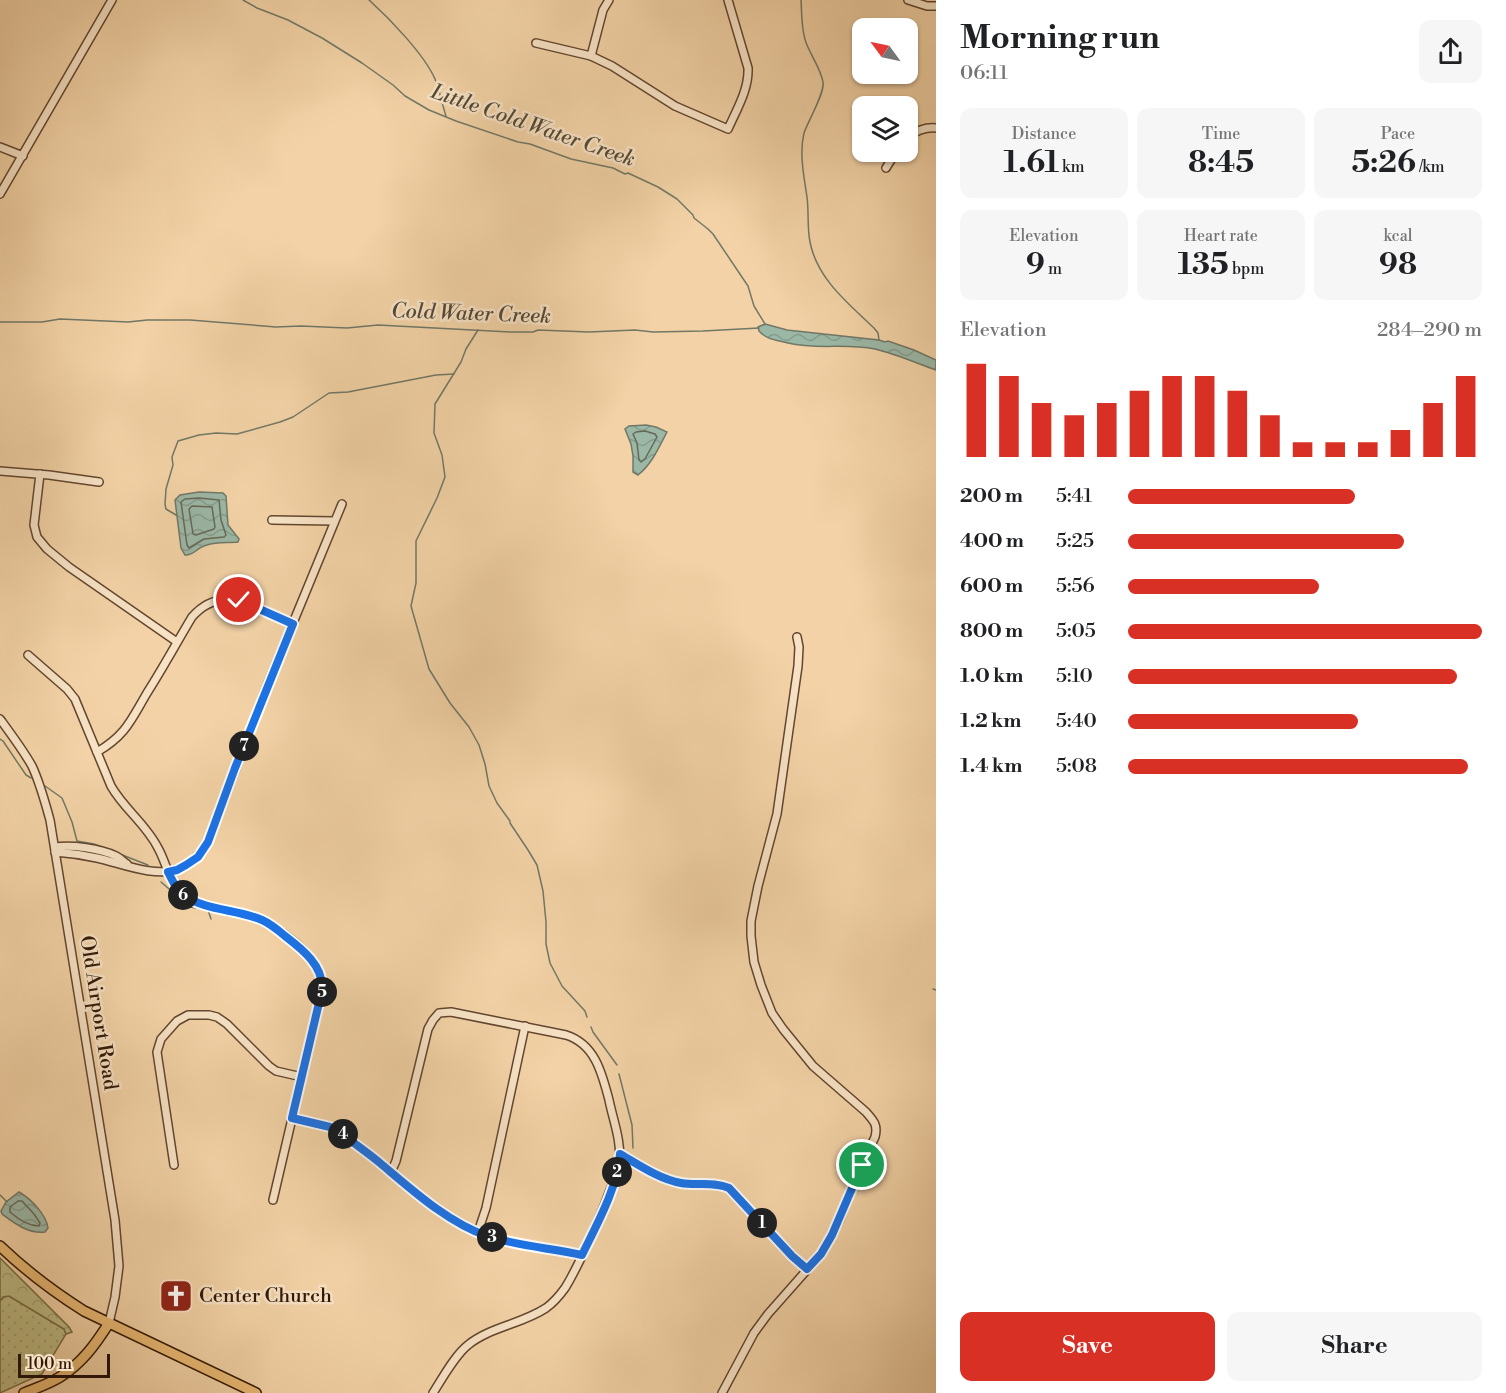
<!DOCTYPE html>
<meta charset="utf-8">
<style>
:root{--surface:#fff;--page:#f6f6f6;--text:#202124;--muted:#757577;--accent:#d93025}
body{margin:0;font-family:"Libre Bodoni",serif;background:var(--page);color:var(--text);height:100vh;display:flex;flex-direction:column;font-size:22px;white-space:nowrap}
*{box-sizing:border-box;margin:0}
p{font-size:20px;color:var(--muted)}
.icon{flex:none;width:33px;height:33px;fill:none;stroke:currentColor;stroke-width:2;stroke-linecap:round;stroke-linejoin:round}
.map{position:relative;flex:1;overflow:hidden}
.drawer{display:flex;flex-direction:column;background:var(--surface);width:570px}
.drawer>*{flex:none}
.needle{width:39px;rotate:303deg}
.tools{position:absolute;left:852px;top:18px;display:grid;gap:12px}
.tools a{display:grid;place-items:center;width:66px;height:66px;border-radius:12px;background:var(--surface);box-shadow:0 2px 4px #0004;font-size:30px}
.scale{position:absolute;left:18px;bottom:15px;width:92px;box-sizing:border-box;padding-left:6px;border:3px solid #321806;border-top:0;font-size:16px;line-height:21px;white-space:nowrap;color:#321806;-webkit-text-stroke:4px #f7e2c5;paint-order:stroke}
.pin{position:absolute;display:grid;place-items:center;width:51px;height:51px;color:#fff;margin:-26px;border:3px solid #fff;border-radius:50%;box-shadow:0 2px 6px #0007}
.km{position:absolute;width:30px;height:30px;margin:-15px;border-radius:50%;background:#222;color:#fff;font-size:16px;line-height:30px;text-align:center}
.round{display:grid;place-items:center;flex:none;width:63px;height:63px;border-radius:12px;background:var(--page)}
.head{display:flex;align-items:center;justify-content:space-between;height:102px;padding:0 24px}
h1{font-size:33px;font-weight:700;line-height:45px}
.metrics{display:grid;grid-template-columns:repeat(3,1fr);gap:9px;height:102px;padding:6px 24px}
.metrics div{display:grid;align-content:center;border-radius:12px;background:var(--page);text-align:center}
.metrics b{font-size:30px;font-weight:700}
.metrics small{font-size:16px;font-weight:400}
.metrics p{font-size:16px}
.chart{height:168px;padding:12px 24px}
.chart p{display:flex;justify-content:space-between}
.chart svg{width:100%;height:108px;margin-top:6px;stroke:var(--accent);stroke-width:6}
.button{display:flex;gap:12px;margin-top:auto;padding:12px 24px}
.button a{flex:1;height:69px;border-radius:12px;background:var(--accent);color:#fff;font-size:24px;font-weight:700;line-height:69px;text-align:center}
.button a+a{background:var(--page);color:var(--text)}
ul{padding:0 24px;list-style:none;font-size:20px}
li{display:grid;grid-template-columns:96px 72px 1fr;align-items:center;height:45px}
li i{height:15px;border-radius:8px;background:var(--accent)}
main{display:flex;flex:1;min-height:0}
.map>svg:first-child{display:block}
</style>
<main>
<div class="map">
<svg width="936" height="1393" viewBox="0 0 936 1393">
<defs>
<pattern id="green-dots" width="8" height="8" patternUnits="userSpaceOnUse" patternTransform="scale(1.5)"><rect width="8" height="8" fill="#bdbb84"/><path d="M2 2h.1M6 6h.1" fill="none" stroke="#a3a070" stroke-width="1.8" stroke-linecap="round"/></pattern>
<pattern id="forest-crowns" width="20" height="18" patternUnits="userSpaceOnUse" patternTransform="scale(1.5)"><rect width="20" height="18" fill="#bdbb84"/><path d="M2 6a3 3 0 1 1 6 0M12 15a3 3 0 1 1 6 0" fill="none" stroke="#a3a070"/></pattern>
<pattern id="water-waves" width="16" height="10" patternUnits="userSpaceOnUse" patternTransform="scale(1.5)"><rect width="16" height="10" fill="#9bb8a7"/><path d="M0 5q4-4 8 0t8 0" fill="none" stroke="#869d8e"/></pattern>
</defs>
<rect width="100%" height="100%" fill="#f2d2a6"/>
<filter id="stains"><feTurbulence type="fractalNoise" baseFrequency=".00333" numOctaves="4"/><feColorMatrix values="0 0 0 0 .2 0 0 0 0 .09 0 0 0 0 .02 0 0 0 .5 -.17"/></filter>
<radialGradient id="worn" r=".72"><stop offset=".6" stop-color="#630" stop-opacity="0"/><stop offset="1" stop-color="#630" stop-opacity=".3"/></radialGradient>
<path fill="url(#green-dots)" stroke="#786a45" stroke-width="1.5" d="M 9,1296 L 64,1329 L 66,1334 L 42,1374 L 0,1393 L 0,1301 L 3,1297 Z"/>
<path fill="url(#forest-crowns)" stroke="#786a45" stroke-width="1.5" d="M 0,1258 L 69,1327 L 72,1332 L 66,1334 L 64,1329 L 9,1296 L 3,1297 L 0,1301 Z"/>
<g fill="url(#water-waves)" stroke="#717867" stroke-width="1.5">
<path d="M 765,324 L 787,330 L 879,340 L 885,342 L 888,341 L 914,350 L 936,360 L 936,370 C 916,363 896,354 875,349 C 846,343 816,350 788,343 C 777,340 767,340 759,331 L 758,327 Z"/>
<path d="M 646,425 L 656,427 L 667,432 C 659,447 652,464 638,475 L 633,472 L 633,456 L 631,444 L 625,429 L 629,426 Z"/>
<path d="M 199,492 L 223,493 L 226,496 L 228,525 L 239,539 L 238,542 C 228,543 216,542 207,545 C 197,547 194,556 185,555 L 181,548 L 175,500 L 180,495 Z"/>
<path d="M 19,1192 C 31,1199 46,1214 48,1228 L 45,1232 C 28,1234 14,1223 2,1214 L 1,1211 L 6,1202 Z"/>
</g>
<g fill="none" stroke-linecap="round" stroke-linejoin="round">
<g stroke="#666856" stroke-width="1.5">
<path d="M 645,431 L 655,434 L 657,437 L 645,459 L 641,462 L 639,460 L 637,443 L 633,434 L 636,432 Z"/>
<path d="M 199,498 L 219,500 L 221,520 L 226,535 L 224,537 L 204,539 L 189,548 L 187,545 L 181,502 L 185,499 Z"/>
<path d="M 192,506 L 212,507 L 215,527 L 214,529 L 196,535 L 193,534 L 189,509 Z"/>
<path d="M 18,1201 L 22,1201 L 34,1214 L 40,1223 L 39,1226 C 29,1226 18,1219 10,1212 L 10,1207 Z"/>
</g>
<g stroke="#717867" stroke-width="1.5">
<path d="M 243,0 L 257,8 L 288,20 L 322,38 L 362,63 L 393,85 L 405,96 L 429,110 L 456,121 L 518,142 L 530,144 L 571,159 L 613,168 L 625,174 L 628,173 L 658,187 L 677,199 L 693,215 L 694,218 L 708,229 L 713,234 L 748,286 L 754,306 L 765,324"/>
<path d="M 369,0 C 389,18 424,54 435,79 C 440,91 442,104 446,116"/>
<path d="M 801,0 C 802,14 801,32 807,45 C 812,57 821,70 823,82 C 825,93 808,121 804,133 C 799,153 804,177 807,197 C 809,212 807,228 810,242 C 817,279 849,304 874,328 L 878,333 L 879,340"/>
<path d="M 0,322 L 42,322 L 60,319 L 128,322 L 147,320 L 190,320 L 276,327 L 301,326 L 347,328 L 378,325 L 511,332 L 533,332 L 538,330 L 589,332 L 635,330 L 653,332 L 703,331 L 759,328"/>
<path d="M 478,330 L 466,349 L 461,362 L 435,404 L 434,433 L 442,455 L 445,477 L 437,498 L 416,541 L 416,583 L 411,606 L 429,669 L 450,703 L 469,727 L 479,745 L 485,764 L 489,786 L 497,803 L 510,821 L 510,823 L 528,850 L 537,865 L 543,891 L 546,922 L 546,944 L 550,963 L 562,986 L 585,1011 L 587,1017"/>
<path d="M 176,515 L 166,509 L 165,504 L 166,489 L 173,465 L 172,457 L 178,441 L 199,435 L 216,433 L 237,434 L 280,422 L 293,417 L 329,393 L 348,392 L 436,375 L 454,374"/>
<path d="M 0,739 L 3,741 L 26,775 L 31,778"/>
<path d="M 45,786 L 62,798 L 72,822 L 77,841 L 94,844 L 148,865"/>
<path d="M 161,882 L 190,907 L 208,910 L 211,919"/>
<path d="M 933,989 L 936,990"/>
<path d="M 591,1027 L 593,1032 L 617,1065"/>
<path d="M 619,1074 L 632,1125 L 633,1148"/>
<path d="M 0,1195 L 7,1202"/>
</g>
<defs>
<g id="minor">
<path d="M 908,0 L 927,6 L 936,6"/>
<path d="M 536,43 L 591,56 L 612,66 L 675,106 L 728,129 C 737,109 749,89 748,68 L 728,0"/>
<path d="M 591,56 L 603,10 L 609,0"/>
<path d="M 908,138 C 914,131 926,127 936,128"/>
<path d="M 0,147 L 23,156"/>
<path d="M 886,168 L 896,152"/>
<path d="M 0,194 L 112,0"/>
<path d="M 0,471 L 49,475 L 99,482"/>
<path d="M 40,474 L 34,525 L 37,537 L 47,549 L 69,567 L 177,642"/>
<path d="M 272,520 L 334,521"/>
<path d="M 28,655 L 67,689 L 75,699 L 111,786 C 124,809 146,824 158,848 C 166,862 169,881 180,893 C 194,907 227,909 245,914 C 274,922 324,957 322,990 L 273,1200"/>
<path d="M 0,719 C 11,734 23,750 32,766 C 40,783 45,802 50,820 L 115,1220 L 119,1266 L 115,1297 L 109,1323"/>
<path d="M 97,752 C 126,735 131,720 147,693 C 163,668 177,642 192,617 C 223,581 259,610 293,624"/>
<path d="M 55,847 C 73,845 99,848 116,856 C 120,858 124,862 127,864"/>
<path d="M 55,852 C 69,853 83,855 97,858 C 120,863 155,878 178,869 C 192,864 200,854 208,842 L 267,686 L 342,504"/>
<path d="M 292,1118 L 330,1127 L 340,1132 C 353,1143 367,1152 380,1163 C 411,1189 449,1223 487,1236 C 518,1246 550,1247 582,1255"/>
<path d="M 620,1154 C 639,1165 659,1180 681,1183 C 697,1186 713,1181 729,1188 L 792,1255 L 807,1269"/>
<path d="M 174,1165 L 157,1052 L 161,1039 L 177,1021 L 188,1015 L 209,1015 L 217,1017 L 227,1024 L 269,1066 L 276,1071 L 302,1077"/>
<path d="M 391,1172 L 396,1161 L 428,1029 L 433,1020 L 439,1013 L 451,1012 L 566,1035 C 595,1044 602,1073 609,1100 C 613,1120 622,1142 619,1163 C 618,1173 613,1183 609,1193 C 602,1213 593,1232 584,1252 C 578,1264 572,1277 565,1288 C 560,1295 553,1303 546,1308 C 522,1324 490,1327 468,1345 C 455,1355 442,1379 433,1393"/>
<path d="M 478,1232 L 486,1208 L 525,1026"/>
<path d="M 722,1393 L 754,1333 L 768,1314 L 821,1254 L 832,1235 L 840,1219 L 854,1182 L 875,1137 C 878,1125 874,1121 866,1112 L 813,1066 L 783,1029 L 772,1013 L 761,985 L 754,962 L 751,936 L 751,921 L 758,886 L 777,814 L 798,666 L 799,647 L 797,637"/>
</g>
<g id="major">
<path d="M 0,1246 C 26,1271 54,1292 84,1311 L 256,1393"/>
<path d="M 24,1393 C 36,1388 49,1384 60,1377 C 82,1363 95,1345 109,1323"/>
</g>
</defs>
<use href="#minor" stroke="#62462e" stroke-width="10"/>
<use href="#major" stroke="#321806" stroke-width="12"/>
<use href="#minor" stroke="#f7e2c5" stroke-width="7"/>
<use href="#major" stroke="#e9b973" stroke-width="9"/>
</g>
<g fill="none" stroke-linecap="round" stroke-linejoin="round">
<defs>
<path id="route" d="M 239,600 L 293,624 L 235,768 L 208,842 L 198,857 L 186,865 L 177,870 L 168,872 C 172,879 176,890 183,895 C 206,911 237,909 262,920 C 271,924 278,930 285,936 C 302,949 324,966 322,990 L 292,1118 L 330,1127 L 340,1132 C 353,1143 367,1152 380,1163 C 411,1189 448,1223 487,1236 C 518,1246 550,1248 582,1255 C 596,1226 618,1187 620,1154 C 639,1165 659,1179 681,1183 C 697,1186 713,1181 729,1188 L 792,1256 L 807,1269 L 821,1254 L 832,1235 L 862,1165"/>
</defs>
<use href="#route" stroke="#fff" stroke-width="12"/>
<use href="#route" stroke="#1a73e8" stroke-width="8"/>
</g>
<defs>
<symbol id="church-square" viewBox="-11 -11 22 22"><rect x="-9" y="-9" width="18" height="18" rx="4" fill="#8f2418" stroke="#f7e2c5"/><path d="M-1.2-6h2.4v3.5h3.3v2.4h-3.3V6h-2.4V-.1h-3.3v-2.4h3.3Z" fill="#fff"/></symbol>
</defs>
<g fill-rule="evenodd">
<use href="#church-square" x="157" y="1277" width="38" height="38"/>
</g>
<g text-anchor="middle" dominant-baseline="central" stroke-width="5" stroke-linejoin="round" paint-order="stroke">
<g font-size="20" fill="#321806" stroke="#f7e2c5">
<text transform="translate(98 1013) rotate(81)">Old Airport Road</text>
</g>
<g font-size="20" fill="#321806" stroke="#f7e2c5" text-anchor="start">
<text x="199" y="1296">Center Church</text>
</g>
<g font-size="21" font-style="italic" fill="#524836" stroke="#f7e2c5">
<text transform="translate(533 126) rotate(19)">Little Cold Water Creek</text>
<text transform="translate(471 314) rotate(2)">Cold Water Creek</text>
</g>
</g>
<rect width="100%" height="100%" filter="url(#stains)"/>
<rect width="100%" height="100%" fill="url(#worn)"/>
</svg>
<div class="tools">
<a><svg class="needle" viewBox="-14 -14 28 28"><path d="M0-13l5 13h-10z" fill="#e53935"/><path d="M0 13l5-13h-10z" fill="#757577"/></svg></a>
<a><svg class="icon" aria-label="layers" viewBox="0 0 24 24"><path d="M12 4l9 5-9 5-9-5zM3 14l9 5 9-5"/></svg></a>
</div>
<div class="scale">100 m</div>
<div class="pin" style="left:862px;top:1165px;background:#1e9e55"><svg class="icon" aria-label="arrive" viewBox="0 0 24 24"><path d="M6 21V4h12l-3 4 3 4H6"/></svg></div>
<div class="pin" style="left:239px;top:600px;background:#d93025"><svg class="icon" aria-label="check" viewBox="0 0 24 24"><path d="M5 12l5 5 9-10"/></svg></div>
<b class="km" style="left:762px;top:1223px">1</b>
<b class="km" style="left:617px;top:1172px">2</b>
<b class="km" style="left:492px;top:1237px">3</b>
<b class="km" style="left:343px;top:1134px">4</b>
<b class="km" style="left:322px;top:992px">5</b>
<b class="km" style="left:183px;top:895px">6</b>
<b class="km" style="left:244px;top:746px">7</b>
</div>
<section class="drawer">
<div class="head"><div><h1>Morning run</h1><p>06:11</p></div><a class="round"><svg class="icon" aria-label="share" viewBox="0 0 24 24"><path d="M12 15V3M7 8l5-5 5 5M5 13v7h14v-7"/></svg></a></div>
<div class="metrics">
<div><p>Distance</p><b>1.61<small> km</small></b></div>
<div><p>Time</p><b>8:45</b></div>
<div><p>Pace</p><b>5:26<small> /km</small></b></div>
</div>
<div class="metrics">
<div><p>Elevation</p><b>9<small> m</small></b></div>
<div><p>Heart rate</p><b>135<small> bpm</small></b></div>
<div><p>kcal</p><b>98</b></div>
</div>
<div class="chart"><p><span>Elevation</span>284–290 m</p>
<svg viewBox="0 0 160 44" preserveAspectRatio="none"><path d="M5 44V6M15 44V11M25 44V22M35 44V27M45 44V22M55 44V17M65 44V11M75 44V11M85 44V17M95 44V27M105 44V38M115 44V38M125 44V38M135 44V33M145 44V22M155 44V11"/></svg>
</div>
<ul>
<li><b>200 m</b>5:41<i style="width:64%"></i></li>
<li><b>400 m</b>5:25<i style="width:78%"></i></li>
<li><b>600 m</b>5:56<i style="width:54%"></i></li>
<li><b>800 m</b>5:05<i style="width:100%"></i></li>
<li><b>1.0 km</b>5:10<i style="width:93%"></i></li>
<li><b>1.2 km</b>5:40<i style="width:65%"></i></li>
<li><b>1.4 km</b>5:08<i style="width:96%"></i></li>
</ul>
<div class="button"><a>Save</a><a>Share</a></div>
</section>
</main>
